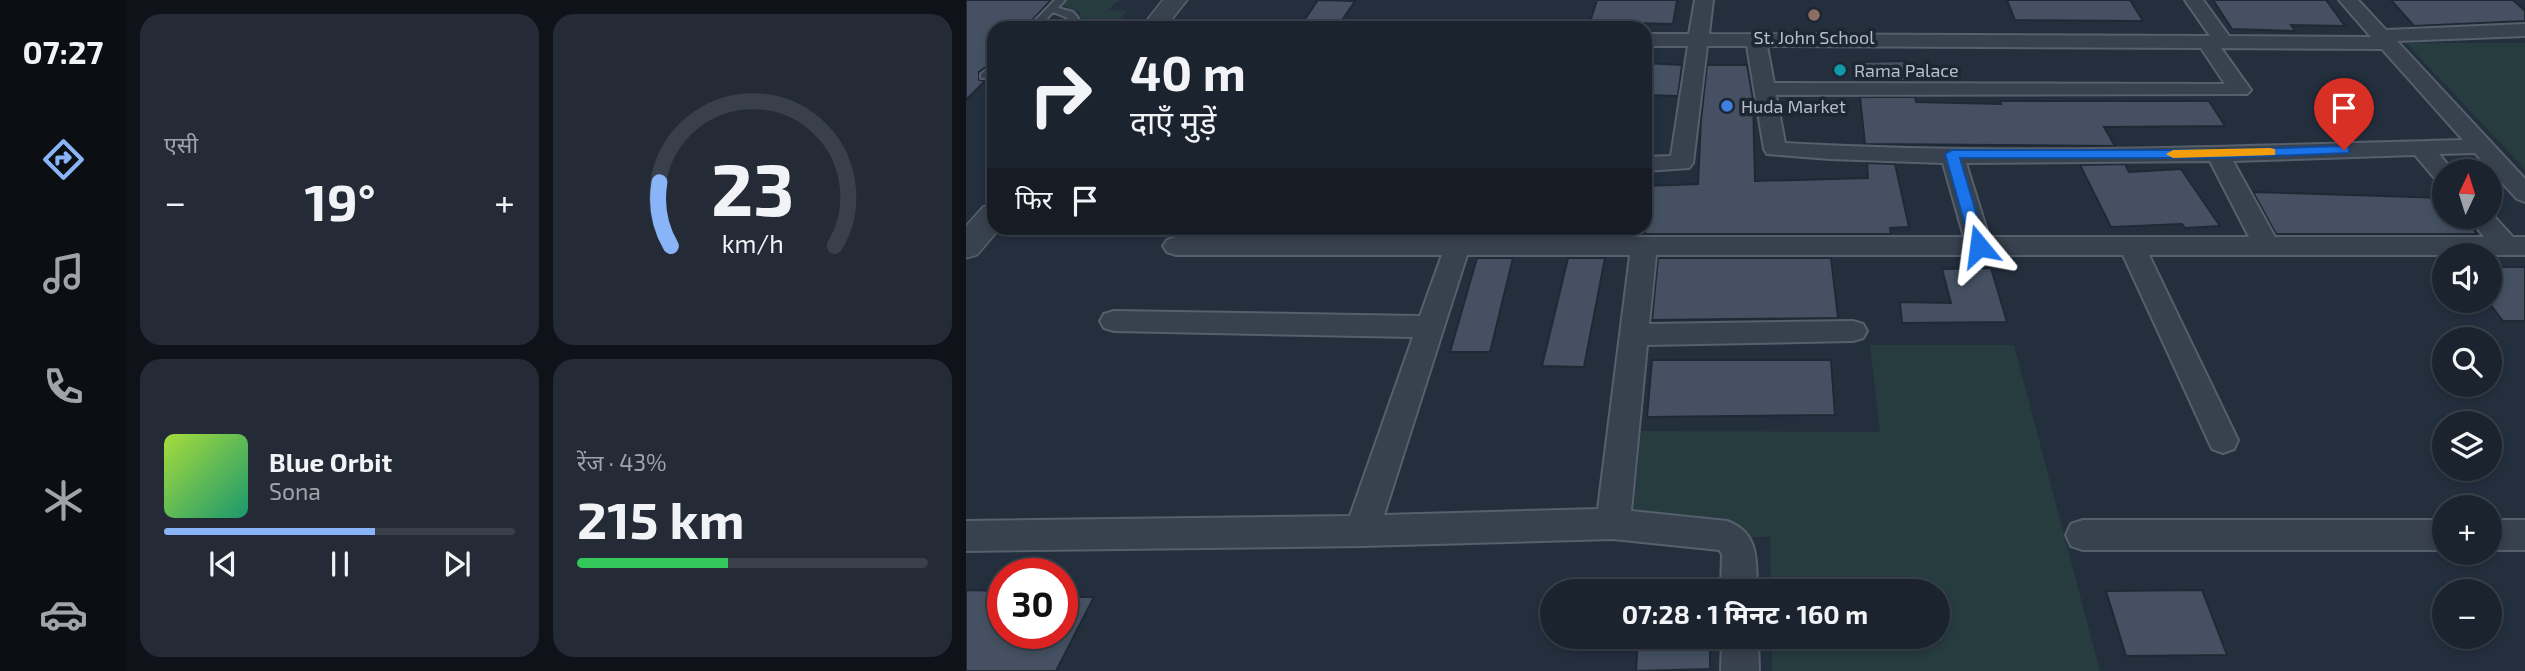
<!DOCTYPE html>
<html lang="hi">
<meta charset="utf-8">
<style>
body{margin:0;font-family:"Exo 2","Noto Sans Devanagari",sans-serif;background:#242b36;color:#f1f3f6;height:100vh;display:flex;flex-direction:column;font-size:26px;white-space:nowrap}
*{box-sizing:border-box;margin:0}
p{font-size:23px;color:#a0a4aa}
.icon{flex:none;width:38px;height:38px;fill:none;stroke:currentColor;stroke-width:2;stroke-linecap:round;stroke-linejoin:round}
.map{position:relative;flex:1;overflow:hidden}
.side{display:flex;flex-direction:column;gap:14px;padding:14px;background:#0f1319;width:840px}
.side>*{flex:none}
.top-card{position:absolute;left:21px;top:21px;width:665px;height:214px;border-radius:21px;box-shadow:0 4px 10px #0003,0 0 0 2px #39404a;background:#1b232e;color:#f1f3f6;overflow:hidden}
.needle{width:46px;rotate:4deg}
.buttons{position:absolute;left:1466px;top:159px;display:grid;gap:14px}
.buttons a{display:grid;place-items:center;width:70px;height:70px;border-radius:50%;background:#1b232e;box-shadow:0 4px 10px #0003,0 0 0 2px #39404a;font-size:35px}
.speed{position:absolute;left:21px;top:558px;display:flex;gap:14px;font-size:35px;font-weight:700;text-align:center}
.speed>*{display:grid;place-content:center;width:91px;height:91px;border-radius:50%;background:#1b232e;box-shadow:0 4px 10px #0003,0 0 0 2px #39404a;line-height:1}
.speed .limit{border:10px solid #d22;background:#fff;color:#111}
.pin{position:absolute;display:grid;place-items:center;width:60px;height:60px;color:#fff;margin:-72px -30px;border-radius:50% 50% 50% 0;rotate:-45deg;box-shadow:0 0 7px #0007}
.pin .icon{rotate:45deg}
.me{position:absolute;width:77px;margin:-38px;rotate:344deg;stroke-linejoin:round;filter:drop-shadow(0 0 5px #0008)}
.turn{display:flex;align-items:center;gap:24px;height:147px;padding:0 28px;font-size:32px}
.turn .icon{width:91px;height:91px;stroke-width:2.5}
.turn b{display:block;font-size:49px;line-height:60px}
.then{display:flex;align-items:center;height:66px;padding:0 28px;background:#0003;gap:14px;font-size:26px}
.big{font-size:52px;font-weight:700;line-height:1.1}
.side .widget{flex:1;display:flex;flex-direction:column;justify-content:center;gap:10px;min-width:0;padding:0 24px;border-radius:21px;background:#242b36}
.side .dial{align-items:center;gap:0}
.dial svg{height:182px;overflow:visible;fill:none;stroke:#39404a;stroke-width:7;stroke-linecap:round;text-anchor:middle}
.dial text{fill:#f1f3f6;stroke:none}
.song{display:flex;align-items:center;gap:21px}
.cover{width:84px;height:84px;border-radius:10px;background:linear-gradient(135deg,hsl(80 70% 55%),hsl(160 70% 35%))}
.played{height:7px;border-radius:4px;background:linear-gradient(90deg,#8ab4f8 60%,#39404a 60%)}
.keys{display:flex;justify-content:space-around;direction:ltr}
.heat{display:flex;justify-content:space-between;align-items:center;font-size:38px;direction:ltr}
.charge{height:10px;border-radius:5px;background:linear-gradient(90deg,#34c759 43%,#39404a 0)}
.side .tiles{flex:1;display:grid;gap:14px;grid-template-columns:repeat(2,1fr)}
.trip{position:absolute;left:574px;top:579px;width:410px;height:70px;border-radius:35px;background:#1b232e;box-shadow:0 4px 10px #0003,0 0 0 2px #39404a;font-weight:700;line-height:70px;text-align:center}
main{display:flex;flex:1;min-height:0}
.menu{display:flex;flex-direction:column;width:126px;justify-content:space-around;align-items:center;background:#0b0e12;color:#a0a4aa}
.menu .icon{width:49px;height:49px}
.menu .active{color:#8ab4f8}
.menu b{font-size:32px;color:#f1f3f6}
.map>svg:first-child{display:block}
.green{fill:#263c3f}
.building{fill:#455162;stroke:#1f2835;stroke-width:2}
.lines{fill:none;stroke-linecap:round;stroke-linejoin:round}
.service-casing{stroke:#565f6c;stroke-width:4}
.minor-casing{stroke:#565f6c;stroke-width:4}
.tertiary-casing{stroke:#565f6c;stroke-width:3}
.service{fill:#38414e;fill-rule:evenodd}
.minor{fill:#38414e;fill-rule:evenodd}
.tertiary{fill:#38414e;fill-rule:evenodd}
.route{fill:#1a73e8;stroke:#114b97;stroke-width:2}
.slow{fill:#f59e0b}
.education-dot{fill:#8d6e63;stroke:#1d2633;stroke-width:2.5}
.culture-dot{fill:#0f9aa8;stroke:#1d2633;stroke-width:2.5}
.shop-dot{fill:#3f7fe0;stroke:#1d2633;stroke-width:2.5}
.labels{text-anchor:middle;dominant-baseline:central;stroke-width:7;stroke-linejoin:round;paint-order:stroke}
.far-poi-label{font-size:18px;fill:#b4bcc9;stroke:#1d2633;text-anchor:start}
</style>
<main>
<nav class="menu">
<b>07:27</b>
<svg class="icon active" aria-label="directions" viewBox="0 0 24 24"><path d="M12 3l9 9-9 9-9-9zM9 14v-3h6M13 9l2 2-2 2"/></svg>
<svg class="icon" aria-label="music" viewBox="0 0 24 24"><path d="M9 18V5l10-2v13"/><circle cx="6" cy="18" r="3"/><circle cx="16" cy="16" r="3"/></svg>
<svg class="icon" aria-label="phone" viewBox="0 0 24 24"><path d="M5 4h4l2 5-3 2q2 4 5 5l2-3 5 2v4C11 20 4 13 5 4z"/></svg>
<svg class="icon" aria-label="climate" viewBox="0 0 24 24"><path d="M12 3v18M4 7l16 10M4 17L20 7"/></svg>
<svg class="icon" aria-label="car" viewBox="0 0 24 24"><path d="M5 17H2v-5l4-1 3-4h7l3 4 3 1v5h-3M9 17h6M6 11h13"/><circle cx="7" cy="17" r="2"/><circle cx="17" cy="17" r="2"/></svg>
</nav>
<section class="side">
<div class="tiles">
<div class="widget"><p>एसी</p>
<div class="heat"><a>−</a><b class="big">19°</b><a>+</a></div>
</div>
<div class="widget dial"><svg viewBox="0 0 100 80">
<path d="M14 69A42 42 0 1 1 86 69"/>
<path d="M14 69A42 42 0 0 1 9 41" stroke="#8ab4f8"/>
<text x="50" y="56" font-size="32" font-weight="700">23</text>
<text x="50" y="72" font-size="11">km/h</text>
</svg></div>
<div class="widget">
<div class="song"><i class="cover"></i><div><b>Blue Orbit</b><p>Sona</p></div></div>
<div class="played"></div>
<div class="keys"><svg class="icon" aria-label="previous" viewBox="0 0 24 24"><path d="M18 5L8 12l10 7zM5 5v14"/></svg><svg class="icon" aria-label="pause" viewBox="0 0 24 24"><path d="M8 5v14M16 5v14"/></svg><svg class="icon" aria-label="next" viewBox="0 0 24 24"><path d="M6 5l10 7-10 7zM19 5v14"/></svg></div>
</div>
<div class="widget"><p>रेंज · 43%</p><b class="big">215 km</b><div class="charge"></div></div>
</div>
</section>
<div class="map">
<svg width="1559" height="671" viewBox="0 0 1559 671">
<rect width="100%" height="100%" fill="#242f3e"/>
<g class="green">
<path d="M101,0H157L150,2L142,10L161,11L145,28H107L115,18L114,12L96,5Z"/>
<path d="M1440,43H1559V169Z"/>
<path d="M904,345H1048L1134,671H806V637H971V592L805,591L804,537L665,536L675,431L914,432Z"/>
</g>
<g class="building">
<path d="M0,0H85L59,28H28V61L13,72V80L19,81L0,100Z"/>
<path d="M352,0L389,1L374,23L337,22Z"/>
<path d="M631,0H711L707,24L624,22Z"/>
<path d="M1041,0H1164L1177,21L1049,20Z"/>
<path d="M1247,0H1360L1379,26L1325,25L1329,31L1266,29Z"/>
<path d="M1425,0H1547L1559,11V21L1448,26Z"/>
<path d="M941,61L945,81H892L891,62Z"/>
<path d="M679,63L716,65L712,96L679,95Z"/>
<path d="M741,65H781L787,99L789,181L902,178L901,163L929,164L943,227L924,228L925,234H679V186L732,184L735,120Z"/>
<path d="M894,97H949L950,102L1035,104L1034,101H1243L1259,126L1138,127L1149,146L899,144Z"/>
<path d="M1159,164L1163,172L1215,169L1254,226L1219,228L1216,224L1145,227L1114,165Z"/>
<path d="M1287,192L1479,198V217H1498L1511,234H1310Z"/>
<path d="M609,228H645L644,234H607Z"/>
<path d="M511,258H547L524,352H484Z"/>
<path d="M602,258H639L618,367L576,366Z"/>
<path d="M692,258H865L872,318L686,320Z"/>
<path d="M1524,267H1559V321H1537L1524,304Z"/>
<path d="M1025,268L1041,322L936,323L934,302L985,303L976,269Z"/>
<path d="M686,360H865L869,415L681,417Z"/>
<path d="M0,590L37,591V634H96V597H128L90,671H0Z"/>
<path d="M1236,590L1261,655L1160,656L1140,591Z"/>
<path d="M672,637H744V669L670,671Z"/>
</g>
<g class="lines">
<defs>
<g id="service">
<path d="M89,0H99L92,8L107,12L112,18L104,28H94L102,18L87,12L72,28H62Z"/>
<path d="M28,64V73L23,78H15V74Z"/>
</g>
<g id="minor">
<path d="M729,0H747L743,34L1244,36L1219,0H1237L1263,36L1405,37L1373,0H1392L1420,30L1559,24V36L1431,41L1559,179V202L1551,199L1509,153L1473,154L1488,172H1479V183L1471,181L1449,155L1267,161L1309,237H1518L1503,217H1524V212L1547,237H1559V255H1183L1272,440L1268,449L1257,453L1246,449L1157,255H690L683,324L887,321L897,324L901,331L897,338L887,341L681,345L665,511L761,521C794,533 790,561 791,592H755L756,554L753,550L647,539L396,546L0,551V521L384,516L447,337L148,331L138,328L134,321L138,314L148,311L454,316L476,255H210L201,252L197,246L201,240L210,237H998L977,163L864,159L801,154L798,149L781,46H741L727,163L723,168L679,171V157L705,156L722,46H679V34H723ZM801,46L1235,48L1259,84L808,83ZM1255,48L1416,49L1497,140C1271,146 1044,156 819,143L810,95L1281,94L1285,90ZM1244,161L1283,237H1023L1000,163ZM501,255H664L632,509L418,515Z"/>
<path d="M1117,520H1479V550H1117L1105,546L1100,535L1105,524Z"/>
<rect x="1524" y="520" width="35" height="30"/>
<path d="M756,637H792L793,671H755Z"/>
</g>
<g id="tertiary">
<path d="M197,0H221L199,28H175Z"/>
<path d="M28,204V228H34L11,255L0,258V226L17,207Z"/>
</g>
</defs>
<use href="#service" class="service-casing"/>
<use href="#minor" class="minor-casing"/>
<use href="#tertiary" class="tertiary-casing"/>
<use href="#service" class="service"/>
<use href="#minor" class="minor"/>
<use href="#tertiary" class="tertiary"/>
</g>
<path class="route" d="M1378,146L1383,147V153L1252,158H994L1020,246L1013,250L1005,246L979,154L986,150H1252Z"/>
<path class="slow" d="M1304,148L1309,149V155L1207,158L1200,154L1207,150Z"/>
<circle class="education-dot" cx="848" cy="15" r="7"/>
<circle class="culture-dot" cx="874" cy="70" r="7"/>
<circle class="shop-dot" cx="761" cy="106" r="7"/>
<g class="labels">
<g class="far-poi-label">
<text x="848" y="37" text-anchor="middle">St. John School</text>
<text x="888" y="70">Rama Palace</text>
<text x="775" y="106">Huda Market</text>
</g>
</g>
</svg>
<div class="buttons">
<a><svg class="needle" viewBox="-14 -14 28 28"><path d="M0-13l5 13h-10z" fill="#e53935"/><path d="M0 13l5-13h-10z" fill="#a0a4aa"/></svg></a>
<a><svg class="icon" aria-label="sound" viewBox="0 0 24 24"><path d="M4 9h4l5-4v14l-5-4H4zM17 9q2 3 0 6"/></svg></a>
<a><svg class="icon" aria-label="search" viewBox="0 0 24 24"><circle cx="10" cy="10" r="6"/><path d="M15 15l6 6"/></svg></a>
<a><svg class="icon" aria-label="layers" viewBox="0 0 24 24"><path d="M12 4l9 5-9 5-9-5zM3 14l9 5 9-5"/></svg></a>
<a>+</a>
<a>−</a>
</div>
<div class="speed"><div class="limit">30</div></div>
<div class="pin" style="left:1378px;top:150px;background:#d93025"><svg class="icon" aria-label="arrive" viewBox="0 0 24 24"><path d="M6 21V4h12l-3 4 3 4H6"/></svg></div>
<svg class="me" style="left:1013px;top:246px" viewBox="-20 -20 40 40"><path d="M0-17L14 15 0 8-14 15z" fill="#1a73e8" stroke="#fff" stroke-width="4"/></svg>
<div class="trip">07:28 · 1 मिनट · 160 m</div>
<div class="top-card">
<div class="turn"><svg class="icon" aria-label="right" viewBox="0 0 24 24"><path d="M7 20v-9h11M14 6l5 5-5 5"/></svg><div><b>40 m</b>दाएँ मुड़ें</div></div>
<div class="then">फिर<svg class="icon" aria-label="arrive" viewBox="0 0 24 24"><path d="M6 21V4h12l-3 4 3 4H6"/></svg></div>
</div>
</div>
</main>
